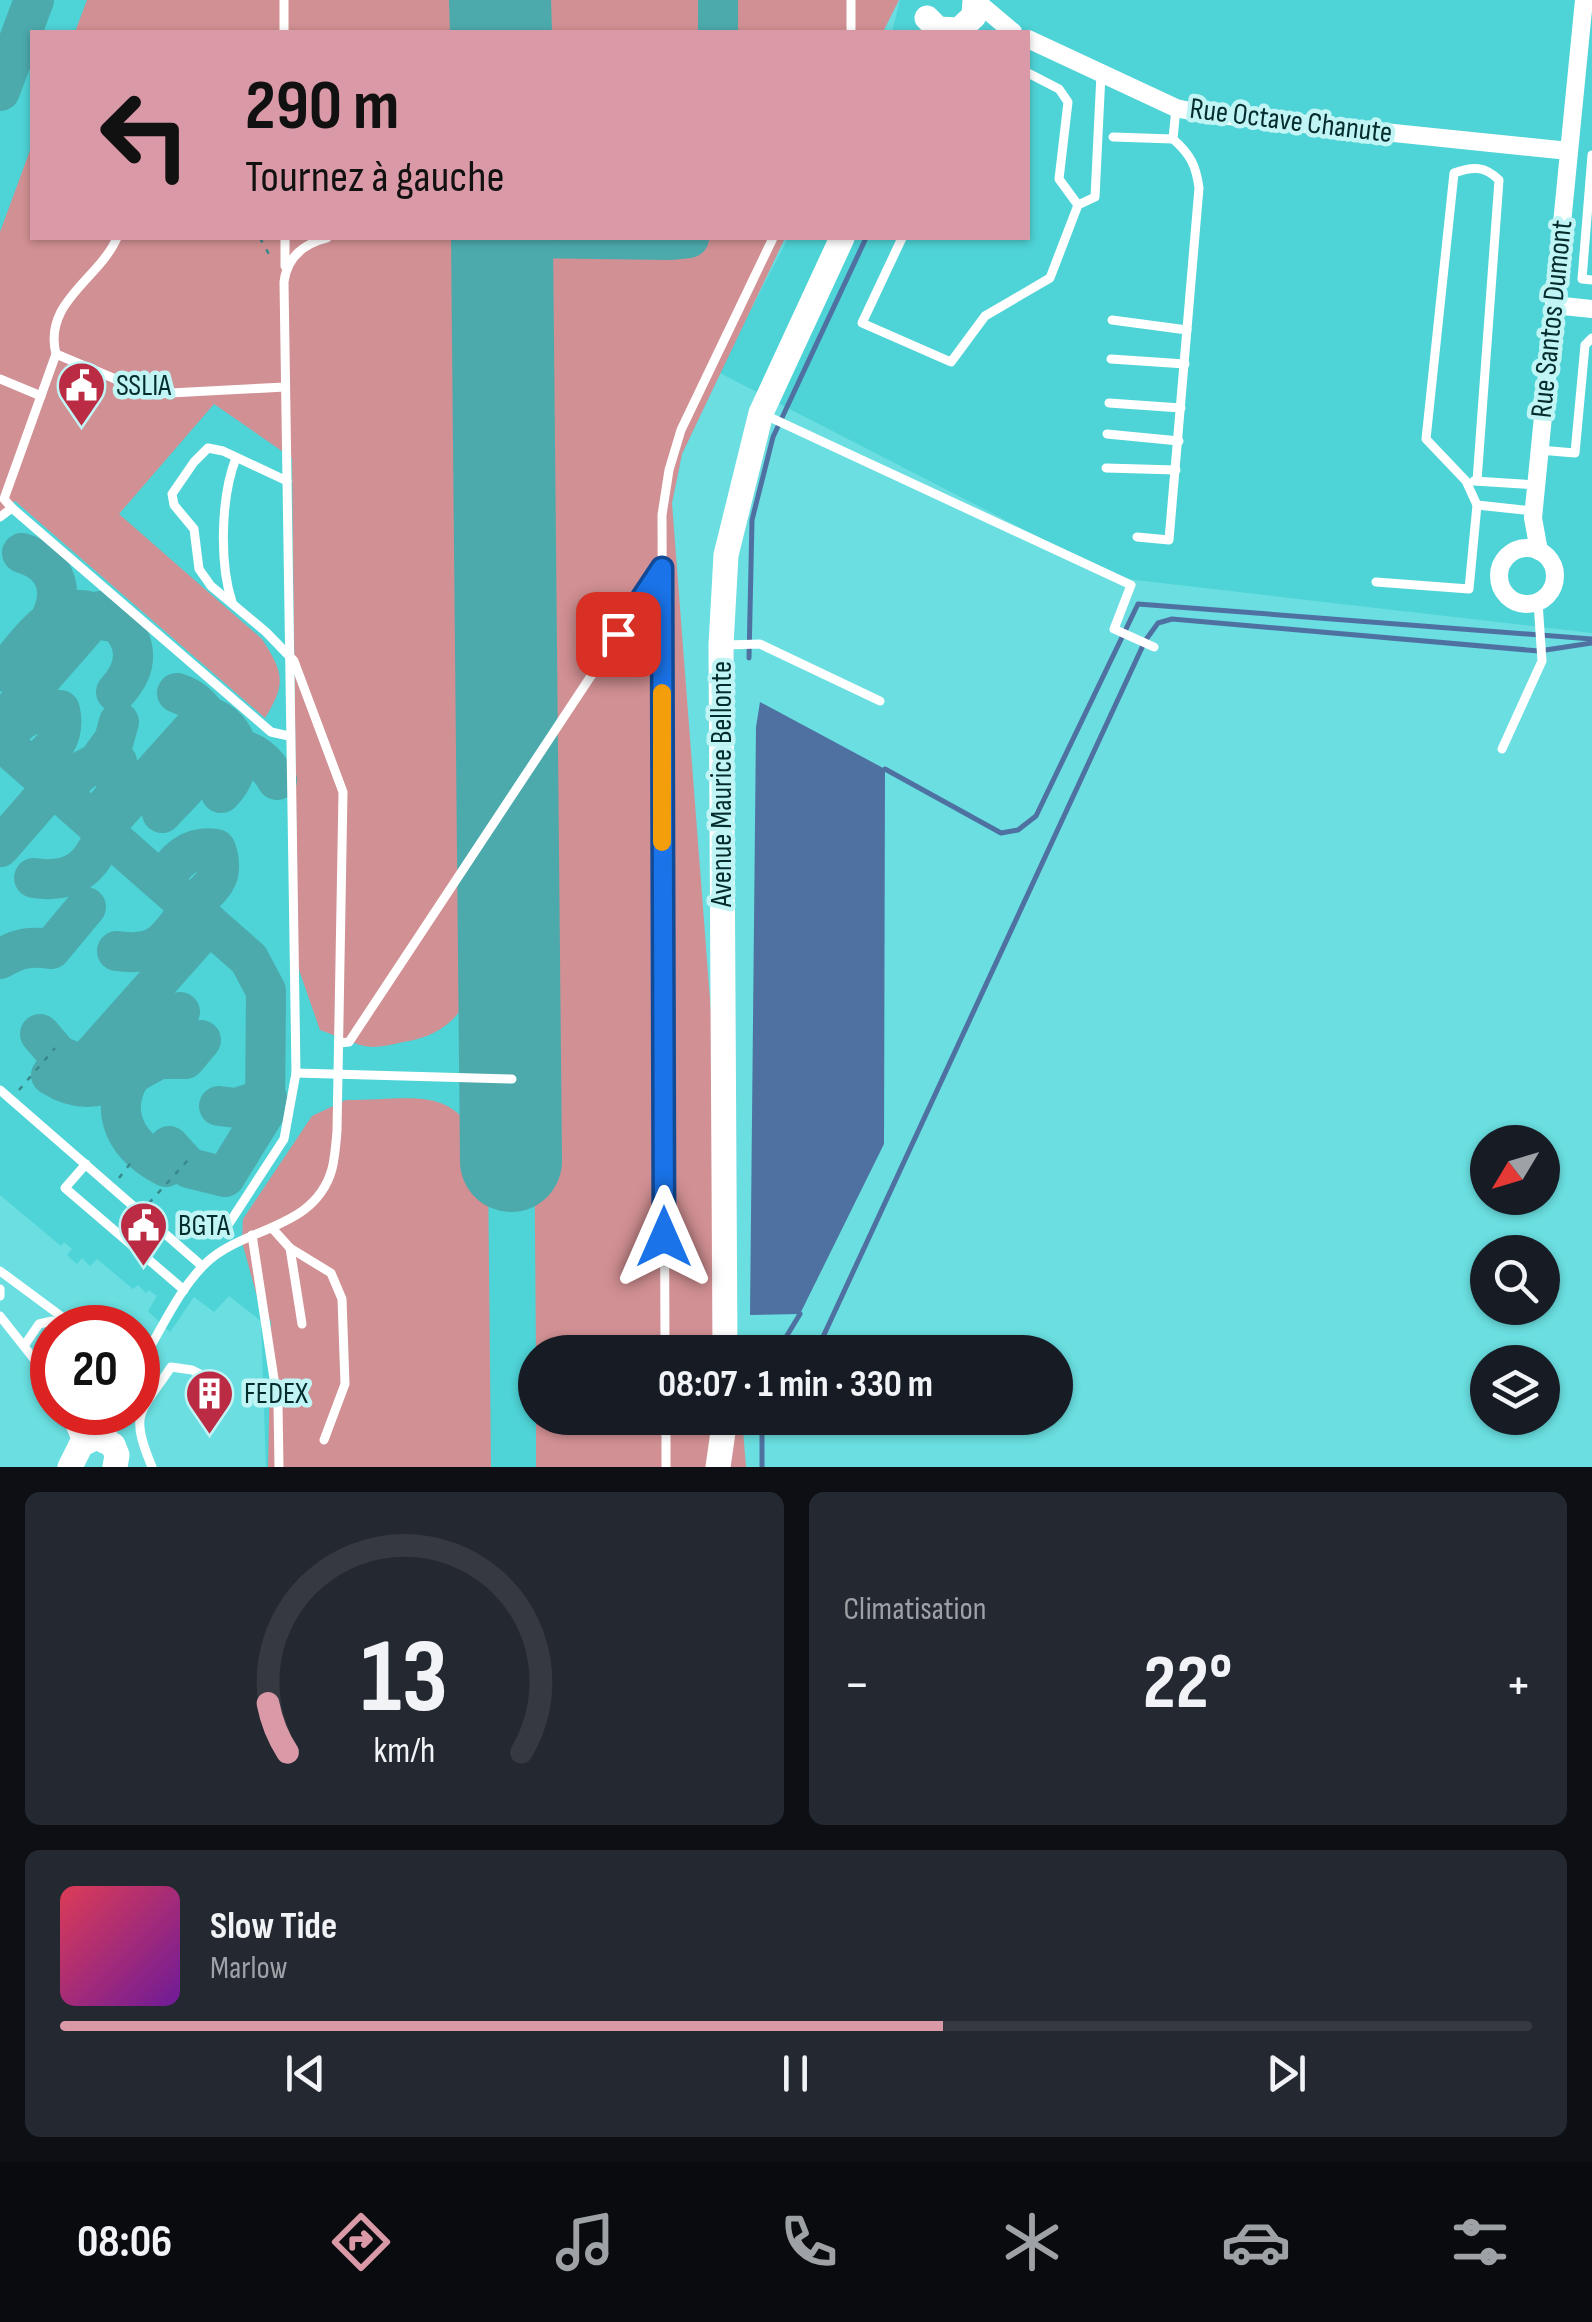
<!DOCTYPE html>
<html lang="fr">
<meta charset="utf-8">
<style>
body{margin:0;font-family:"Sofia Sans Condensed",sans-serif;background:#242831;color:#f1f3f6;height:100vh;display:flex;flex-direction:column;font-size:38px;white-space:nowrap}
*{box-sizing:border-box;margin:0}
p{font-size:32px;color:#9ea1a6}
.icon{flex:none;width:55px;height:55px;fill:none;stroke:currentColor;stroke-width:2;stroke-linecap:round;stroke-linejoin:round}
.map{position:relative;height:1467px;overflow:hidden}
.details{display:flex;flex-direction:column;gap:25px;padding:25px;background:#0d0f14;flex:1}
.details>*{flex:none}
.guide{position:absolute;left:30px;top:30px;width:1000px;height:210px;border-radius:0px;box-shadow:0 2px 8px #0004;background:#d999a6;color:#111;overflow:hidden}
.needle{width:65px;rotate:232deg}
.tools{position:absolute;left:1470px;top:1125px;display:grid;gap:20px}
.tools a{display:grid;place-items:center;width:90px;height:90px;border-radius:50%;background:#171b24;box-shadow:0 2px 8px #0004;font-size:50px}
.speed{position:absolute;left:30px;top:1305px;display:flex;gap:20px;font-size:50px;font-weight:700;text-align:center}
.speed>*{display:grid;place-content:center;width:130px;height:130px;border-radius:50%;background:#171b24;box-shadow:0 2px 8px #0004;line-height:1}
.speed .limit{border:15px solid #d22;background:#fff;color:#111}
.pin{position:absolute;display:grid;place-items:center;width:85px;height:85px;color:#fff;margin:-42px;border-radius:20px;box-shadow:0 5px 15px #0006}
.me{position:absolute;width:110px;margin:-55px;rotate:0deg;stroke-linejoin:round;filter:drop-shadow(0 0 8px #0008)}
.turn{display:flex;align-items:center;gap:35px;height:210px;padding:0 50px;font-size:45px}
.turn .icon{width:130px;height:130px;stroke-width:2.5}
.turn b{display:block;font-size:70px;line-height:85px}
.big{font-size:75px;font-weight:700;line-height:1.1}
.details .tile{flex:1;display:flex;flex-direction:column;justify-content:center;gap:15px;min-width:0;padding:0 35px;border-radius:15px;background:#242831}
.details .dial{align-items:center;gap:0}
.dial svg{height:260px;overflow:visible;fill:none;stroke:#363941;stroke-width:7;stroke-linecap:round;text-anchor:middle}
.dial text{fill:#f1f3f6;stroke:none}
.song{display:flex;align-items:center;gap:30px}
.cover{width:120px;height:120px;border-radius:15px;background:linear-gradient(135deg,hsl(350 70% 55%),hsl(280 70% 35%))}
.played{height:10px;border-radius:5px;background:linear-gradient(90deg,#d999a6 60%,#363941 60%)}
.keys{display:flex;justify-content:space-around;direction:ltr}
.heat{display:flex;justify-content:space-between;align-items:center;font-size:55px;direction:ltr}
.details .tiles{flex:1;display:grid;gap:25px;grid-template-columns:1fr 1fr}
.tile:last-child{grid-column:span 2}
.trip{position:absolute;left:518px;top:1335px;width:555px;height:100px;border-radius:50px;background:#171b24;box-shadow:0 2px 8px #0004;font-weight:700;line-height:100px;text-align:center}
.tab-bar{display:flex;height:160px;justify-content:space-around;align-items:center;background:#090b0e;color:#9ea1a6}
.tab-bar .icon{width:70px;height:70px}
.tab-bar .selected{color:#d999a6}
.tab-bar b{font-size:45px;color:#f1f3f6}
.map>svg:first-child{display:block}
.built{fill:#4ed3d6}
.green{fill:#d19093}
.water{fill:#4f71a1}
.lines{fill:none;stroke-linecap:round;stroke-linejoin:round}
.stream{stroke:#4f71a1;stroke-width:5}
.taxiway{stroke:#4caaac;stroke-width:40}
.runway{stroke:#4caaac;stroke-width:102}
.path{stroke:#39888a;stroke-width:2.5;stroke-dasharray:5 8;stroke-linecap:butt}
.lane{stroke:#fff;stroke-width:9}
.street{stroke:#fff;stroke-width:18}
.secondary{stroke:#fff;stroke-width:25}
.route-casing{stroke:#114b97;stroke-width:25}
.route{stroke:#1a73e8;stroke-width:18}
.slow{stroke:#f59e0b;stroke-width:18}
.labels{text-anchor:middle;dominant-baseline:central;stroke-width:9;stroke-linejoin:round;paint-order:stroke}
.street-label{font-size:30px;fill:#042c2d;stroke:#c1f5f5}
.poi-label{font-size:30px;fill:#042c2d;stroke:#c1f5f5;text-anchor:start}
</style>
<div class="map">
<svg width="1592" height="1467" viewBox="0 0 1592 1467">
<rect width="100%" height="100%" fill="#6adee0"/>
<path class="built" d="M0,0H859V32H32V238H783L741,329L788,238H1028V32H892L900,0H1592V633L1118,578L720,373L682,454L672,503L674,1352H535V1418H674V1467H266L261,1321L229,1296L214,1312L194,1297L170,1332L148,1311L157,1296L149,1290L146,1293L138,1285L133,1289L97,1259L90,1266L82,1258L77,1264L67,1255L72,1249L64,1242L61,1246L0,1195Z"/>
<g class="green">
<path d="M87,0H477L478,32H75Z"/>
<rect x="524" y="0" width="180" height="32"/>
<path d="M728,0H899L883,32H728Z"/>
<path d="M32,145V238H480L487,869L483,871C481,939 492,1029 403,1042C394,1044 382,1047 372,1047C356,1046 336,1035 320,1030L298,967L292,458L214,404L119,514L262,639C283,672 287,683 265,718L15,501L0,513V232Z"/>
<path d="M708,238H785L682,454L672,503L737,1352H536L527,285L533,267L549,254L675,253L694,247Z"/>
<path d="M346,1100C421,1100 460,1081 488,1166L491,1467H268L271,1322L256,1293L242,1242L243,1219L312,1116Z"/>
<path d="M536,1418H742L746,1467H536Z"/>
</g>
<path class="water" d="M760,702L885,769L884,1144L800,1314L750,1315L756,727Z"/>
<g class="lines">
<g class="stream">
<path d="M749,658L752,520L773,437L866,238"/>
<path d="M885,769L1001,833L1018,830L1036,816L1138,604L1592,639"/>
<path d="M777,1352L800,1314"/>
<path d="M816,1352L1145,641L1158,623L1172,619L1539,651L1592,643"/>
<path d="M762,1467V1418"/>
</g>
<g class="taxiway">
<path d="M718,0V32"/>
<path d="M0,91L34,0"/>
<path d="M521,238L670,240L689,238"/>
<path d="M503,286C509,262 515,247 541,240"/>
<path d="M22,553C66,566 65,606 39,636"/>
<path d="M4,672C28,643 64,586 107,621"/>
<path d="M0,725L100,611C135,629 145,661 116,692"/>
<path d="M9,734C19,715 39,710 60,710C66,737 52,752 31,767"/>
<path d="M0,740L249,959L266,991L265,1112L225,1177L189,1168L169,1146"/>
<path d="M220,752C246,743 264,758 277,780"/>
<path d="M101,758L114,740L119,722"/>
<path d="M64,796C74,771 90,762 117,762C122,785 116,800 97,814"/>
<path d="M162,813C182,790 230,752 208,718C200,705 192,698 177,693"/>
<path d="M102,830L205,715C243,727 247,767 221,793"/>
<path d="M0,847L53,786"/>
<path d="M34,878C73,884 92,868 105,832"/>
<path d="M117,951C158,957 167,941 188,911C203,889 228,885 216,849C190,845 173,861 163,883"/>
<path d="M0,959C18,948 30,946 51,949L86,907"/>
<path d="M40,1034L58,1055L83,1066L209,924"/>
<path d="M141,1062C104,1103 121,1144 166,1167"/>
<path d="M51,1075C111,1113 146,1051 180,1012"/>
<path d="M130,1075L159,1059H185L201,1040"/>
<path d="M219,1106L236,1108L267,1098"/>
</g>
<g class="runway">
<path d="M500,0L501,32"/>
<path d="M502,238L511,1161"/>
</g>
<g class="path">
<path d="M260,238L271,258"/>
<path d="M19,1090L55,1048"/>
<path d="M119,1178L133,1160"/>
<path d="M149,1203L188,1160"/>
</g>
<g class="lane">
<path d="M284,0V32"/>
<path d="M851,32V0"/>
<path d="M1028,73L1059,89L1068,102L1059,179L1078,205"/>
<path d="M1113,137L1173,139L1176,108"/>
<path d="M1592,155L1582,279L1592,280"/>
<path d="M285,238V266"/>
<path d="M902,238L862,323L951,362L985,316L1050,278L1078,205L1095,197L1101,74"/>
<path d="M1112,320L1187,330"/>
<path d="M56,354C43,302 98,280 117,238"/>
<path d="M1111,359L1185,364"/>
<path d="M0,379L41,396"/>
<path d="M1109,403L1181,408"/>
<path d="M763,414L1131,585L1114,629L1154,647"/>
<path d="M1107,434L1179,441"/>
<path d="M1539,450L1575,453L1585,345L1592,338"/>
<path d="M1106,468L1176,470"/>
<path d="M1474,481L1536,485"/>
<path d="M1477,505L1533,511"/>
<path d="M12,508L4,499L56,354L151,394L285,387"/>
<path d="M0,517L12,508L271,732L289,736"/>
<path d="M1137,537L1169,540L1199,188C1196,165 1190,154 1173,139"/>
<path d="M1376,582L1469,589L1477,505L1466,481L1426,439L1454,173C1473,166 1485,166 1499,180L1477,481"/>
<path d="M232,602C219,562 221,496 236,458"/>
<path d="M726,645L760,644L880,701"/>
<path d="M1502,749L1542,661L1538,602"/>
<path d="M339,1043L349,1042L661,570"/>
<path d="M296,1073L512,1079"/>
<path d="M0,1090L202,1266"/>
<path d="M86,1164L65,1188L184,1290"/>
<path d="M230,1222L284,1139L296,1073L284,282C287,257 303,244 327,238"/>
<path d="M272,1228L290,1248L331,1273L342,1299L345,1384L324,1440"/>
<path d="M252,1235L278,1405L279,1467"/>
<path d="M290,1248L302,1324"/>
<path d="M0,1271L77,1328"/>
<path d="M0,1289V1296"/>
<path d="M0,1316L34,1359L52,1389"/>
<path d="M24,1346L39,1324L52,1321L71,1328"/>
<path d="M665,1352L662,515L669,470L681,430L773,238"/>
<path d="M138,1367C160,1334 176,1292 206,1263C245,1226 315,1230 332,1169C335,1157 336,1143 337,1131L343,792L294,661L266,632L211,586L199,569L194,529L174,505L172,494L194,462L208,448L223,451L287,481"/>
<path d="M64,1412L77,1442"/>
<path d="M72,1412L90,1435"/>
<path d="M111,1412L113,1443"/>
<path d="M152,1467C129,1412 140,1414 171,1367L192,1370L226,1387"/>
<path d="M666,1467V1418"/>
</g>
<g class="street">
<path d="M975,0L1013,32"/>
<path d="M1028,39L1176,108L1199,113L1569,151"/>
<path d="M1554,305L1592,309"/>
<circle cx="1527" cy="576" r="28"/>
<path d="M1539,551L1533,518L1584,0"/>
</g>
<g class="secondary">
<path d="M927,18L938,29L959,30L974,16L975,0"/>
<path d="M725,1352L721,645L726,555L761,413L842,238"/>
<path d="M70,1467L81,1445L96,1437L113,1445L117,1455L115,1467"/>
<path d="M718,1467L725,1418"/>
</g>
</g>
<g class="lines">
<defs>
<path id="route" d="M618,634L662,568L664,1237"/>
</defs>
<use href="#route" class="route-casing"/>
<use href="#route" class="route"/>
<path class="slow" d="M662,693V842"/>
</g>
<defs>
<symbol id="civic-pin" viewBox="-11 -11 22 30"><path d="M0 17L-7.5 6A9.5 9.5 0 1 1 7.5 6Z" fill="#bc2b44" stroke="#c1f5f5"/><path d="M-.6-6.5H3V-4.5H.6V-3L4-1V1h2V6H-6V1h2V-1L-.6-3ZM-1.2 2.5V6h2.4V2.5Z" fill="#fff"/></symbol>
<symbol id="building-pin" viewBox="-11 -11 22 30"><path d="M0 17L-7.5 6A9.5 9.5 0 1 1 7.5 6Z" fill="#bc2b44" stroke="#c1f5f5"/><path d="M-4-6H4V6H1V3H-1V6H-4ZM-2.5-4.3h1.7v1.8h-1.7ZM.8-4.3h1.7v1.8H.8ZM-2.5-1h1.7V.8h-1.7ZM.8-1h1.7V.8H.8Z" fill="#fff"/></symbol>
</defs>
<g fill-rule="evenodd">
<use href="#civic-pin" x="54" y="358" width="55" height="75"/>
<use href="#civic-pin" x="116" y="1198" width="55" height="75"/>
<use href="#building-pin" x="182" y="1366" width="55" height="75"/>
</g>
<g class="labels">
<g class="street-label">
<text transform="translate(1291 121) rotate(7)">Rue Octave Chanute</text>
<text transform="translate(1552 319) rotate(-84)">Rue Santos Dumont</text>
<text transform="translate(722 784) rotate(-90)">Avenue Maurice Bellonte</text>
</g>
<g class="poi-label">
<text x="116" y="386">SSLIA</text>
<text x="178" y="1226">BGTA</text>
<text x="244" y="1394">FEDEX</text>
</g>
</g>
</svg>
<div class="tools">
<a><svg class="needle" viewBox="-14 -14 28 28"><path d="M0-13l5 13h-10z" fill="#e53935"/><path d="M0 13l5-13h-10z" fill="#9ea1a6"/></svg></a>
<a><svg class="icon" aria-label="search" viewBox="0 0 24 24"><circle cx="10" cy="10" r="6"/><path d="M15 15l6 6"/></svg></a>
<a><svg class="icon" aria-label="layers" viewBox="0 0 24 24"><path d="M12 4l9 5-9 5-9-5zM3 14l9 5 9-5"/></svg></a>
</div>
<div class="speed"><div class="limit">20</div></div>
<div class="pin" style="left:618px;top:634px;background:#d93025"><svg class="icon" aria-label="arrive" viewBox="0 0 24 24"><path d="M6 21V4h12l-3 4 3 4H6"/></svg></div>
<svg class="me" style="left:664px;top:1237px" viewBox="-20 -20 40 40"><path d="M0-17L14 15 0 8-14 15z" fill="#1a73e8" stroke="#fff" stroke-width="4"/></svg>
<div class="trip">08:07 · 1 min · 330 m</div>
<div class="guide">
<div class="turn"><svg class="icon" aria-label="left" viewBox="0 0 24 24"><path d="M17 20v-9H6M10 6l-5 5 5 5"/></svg><div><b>290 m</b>Tournez à gauche</div></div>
</div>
</div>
<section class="details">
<div class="tiles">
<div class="tile dial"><svg viewBox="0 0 100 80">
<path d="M14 69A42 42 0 1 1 86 69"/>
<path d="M14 69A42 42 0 0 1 8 54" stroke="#d999a6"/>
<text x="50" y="56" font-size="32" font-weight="700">13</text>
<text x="50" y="72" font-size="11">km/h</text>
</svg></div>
<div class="tile"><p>Climatisation</p>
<div class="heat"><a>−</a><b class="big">22°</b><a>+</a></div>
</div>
<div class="tile">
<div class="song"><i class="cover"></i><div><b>Slow Tide</b><p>Marlow</p></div></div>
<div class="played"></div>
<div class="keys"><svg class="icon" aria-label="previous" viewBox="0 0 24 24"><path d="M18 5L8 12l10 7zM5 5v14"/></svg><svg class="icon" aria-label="pause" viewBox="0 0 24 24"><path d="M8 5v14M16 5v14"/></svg><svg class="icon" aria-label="next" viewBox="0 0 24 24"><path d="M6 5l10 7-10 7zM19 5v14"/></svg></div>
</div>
</div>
</section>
<nav class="tab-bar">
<b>08:06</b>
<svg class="icon selected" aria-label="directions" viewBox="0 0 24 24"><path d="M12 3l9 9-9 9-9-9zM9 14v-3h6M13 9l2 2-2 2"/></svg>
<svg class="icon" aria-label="music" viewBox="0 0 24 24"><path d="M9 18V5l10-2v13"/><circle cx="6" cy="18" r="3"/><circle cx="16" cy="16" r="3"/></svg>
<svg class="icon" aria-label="phone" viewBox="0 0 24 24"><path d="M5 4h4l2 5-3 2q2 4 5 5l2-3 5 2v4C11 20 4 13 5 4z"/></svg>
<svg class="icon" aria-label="climate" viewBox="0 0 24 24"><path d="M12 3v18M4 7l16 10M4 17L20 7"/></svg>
<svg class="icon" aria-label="car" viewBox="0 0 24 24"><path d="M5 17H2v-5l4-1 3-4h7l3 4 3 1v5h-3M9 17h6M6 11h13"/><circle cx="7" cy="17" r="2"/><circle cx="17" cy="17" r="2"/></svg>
<svg class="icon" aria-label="filters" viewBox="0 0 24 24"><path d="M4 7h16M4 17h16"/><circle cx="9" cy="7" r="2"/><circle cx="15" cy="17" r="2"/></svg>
</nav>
